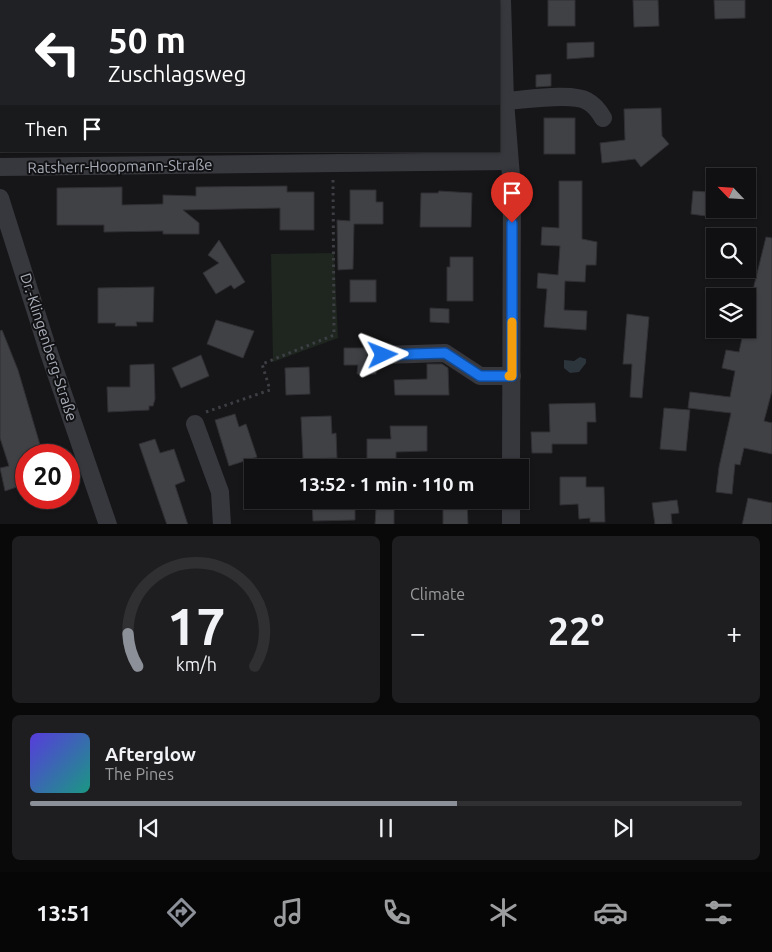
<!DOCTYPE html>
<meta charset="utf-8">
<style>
body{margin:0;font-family:Ubuntu,sans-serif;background:#1e1e20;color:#f1f3f6;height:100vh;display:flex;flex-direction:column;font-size:19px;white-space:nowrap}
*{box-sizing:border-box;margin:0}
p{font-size:16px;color:#9c9d9f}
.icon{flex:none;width:28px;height:28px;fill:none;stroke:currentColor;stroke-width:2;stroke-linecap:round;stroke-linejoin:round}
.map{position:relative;height:524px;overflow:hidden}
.details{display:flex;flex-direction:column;gap:12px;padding:12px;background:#09090a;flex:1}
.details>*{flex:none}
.hud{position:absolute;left:0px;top:0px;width:500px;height:152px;box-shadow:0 1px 4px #0004,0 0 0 1px #303032;background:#202124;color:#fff;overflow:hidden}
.needle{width:32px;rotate:295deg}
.buttons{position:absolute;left:706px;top:168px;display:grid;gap:10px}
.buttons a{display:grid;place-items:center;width:50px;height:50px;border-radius:0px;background:#101012;box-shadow:0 1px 4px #0004,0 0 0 1px #303032;font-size:25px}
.speed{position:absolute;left:15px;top:444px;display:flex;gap:10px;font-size:25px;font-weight:700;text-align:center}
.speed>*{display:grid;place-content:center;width:65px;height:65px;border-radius:50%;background:#101012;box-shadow:0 1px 4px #0004,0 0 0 1px #303032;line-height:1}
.speed .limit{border:8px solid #d22;background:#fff;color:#111}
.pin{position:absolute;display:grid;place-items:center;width:42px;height:42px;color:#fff;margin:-51px -21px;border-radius:50% 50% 50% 0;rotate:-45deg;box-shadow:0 0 5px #0007}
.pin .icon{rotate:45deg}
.me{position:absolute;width:55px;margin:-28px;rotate:88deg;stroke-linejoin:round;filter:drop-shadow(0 0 4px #0008)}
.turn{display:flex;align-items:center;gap:18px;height:105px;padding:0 25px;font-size:22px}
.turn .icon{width:65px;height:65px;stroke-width:2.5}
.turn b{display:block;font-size:35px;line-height:42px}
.then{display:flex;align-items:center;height:48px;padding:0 25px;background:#0003;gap:10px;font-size:19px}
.big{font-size:38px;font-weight:700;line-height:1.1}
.details .widget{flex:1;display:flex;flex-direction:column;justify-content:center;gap:8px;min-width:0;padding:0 18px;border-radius:8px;background:#1e1e20}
.details .dial{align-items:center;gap:0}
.dial svg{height:130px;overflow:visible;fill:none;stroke:#303032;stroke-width:7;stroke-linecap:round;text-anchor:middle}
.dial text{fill:#f1f3f6;stroke:none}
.song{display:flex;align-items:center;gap:15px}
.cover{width:60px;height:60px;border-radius:8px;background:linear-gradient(135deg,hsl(250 70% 55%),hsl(170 70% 35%))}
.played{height:5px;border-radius:2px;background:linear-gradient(90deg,#8c9099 60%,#303032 60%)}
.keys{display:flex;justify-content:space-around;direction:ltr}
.heat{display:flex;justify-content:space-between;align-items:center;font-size:28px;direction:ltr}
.details .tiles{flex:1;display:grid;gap:12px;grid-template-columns:1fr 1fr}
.widget:last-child{grid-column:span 2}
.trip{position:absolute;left:244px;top:459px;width:285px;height:50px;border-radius:0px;background:#101012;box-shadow:0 1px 4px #0004,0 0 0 1px #303032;font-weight:700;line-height:50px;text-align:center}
.menu{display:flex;height:80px;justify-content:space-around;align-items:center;background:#060607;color:#9c9d9f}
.menu .icon{width:35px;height:35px}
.menu .active{color:#8c9099}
.menu b{font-size:22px;color:#f1f3f6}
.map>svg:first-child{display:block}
.green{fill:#1e261f}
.water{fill:#2c353c}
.building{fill:#404145;stroke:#303034}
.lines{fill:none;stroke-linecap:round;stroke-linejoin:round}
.path{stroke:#3d3f44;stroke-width:3;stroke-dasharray:2.5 4;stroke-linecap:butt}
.minor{stroke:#37383d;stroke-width:18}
.route-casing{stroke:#114b97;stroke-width:12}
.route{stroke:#1a73e8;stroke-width:9}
.slow{stroke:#f59e0b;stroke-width:9}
.labels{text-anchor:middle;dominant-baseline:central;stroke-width:4;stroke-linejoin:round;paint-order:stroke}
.street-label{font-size:15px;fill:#a8adb8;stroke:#111113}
</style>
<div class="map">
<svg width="772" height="525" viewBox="0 0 772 525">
<rect width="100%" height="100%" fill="#161618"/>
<path class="green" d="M334,253L338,338L273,362L271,254Z"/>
<path class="water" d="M580,357L586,359V363L579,372L570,373L564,368V360L574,361Z"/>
<g class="building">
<rect x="548" y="0" width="27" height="26"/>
<path d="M633,0H658L659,26L634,27Z"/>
<path d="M714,0H745V18L715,19Z"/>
<path d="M594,42V57L567,59V43Z"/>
<path d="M551,74V86L536,87V75Z"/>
<path d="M661,108L662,136L669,144L641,167L635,159L602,163L600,143L625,140L624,109Z"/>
<rect x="544" y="118" width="31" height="36"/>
<path d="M559,181H582V239L597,242L596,265H586L585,282L565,281L564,310L587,311L586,330L544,327L547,289L537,288L538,273L558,275L560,246L541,245L542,227L559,228Z"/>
<path d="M287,186V192H314V230H280V208L183,210L199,223V234H163V231L104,232V225H57V188L122,187V205L163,204V195L196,196V187Z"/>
<path d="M350,190H376V202H383V224H354L353,269L338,270L337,220L350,221Z"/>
<path d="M439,191L472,193L471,227H420L421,193H438Z"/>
<path d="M693,191L708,192L706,216L691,214Z"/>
<path d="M766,237L772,238V391L764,421L772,423V454L744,448L740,465L735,464L732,494L716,492L719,467L731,413L688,408L690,392L730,397L735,371L722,368L726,350L739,352L744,329H748V310Z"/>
<path d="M219,240L245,282L234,289L231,285L216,294L203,273L219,263L208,255Z"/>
<path d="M450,257H473V301H447V267H450Z"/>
<rect x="350" y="280" width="26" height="22"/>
<path d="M154,287L153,322H136L137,326H115L116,323H98V288Z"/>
<path d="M430,308L449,309V323L430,322Z"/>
<path d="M627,314L649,317L642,398L630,397L632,364H623Z"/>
<path d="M216,320L254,331L243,358L207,344Z"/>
<path d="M2,330L18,370L43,455H26V484L5,491L0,468L9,466L0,438V331Z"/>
<path d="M344,348H375L372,355L376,362V374H357L358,365H344Z"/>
<path d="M201,355L209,376L181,388L172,368Z"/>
<path d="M154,364L155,399L153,406H149V410L108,412L107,387H130V365Z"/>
<path d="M427,364H442L448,368L449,395H395L394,380L427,379Z"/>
<path d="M309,367L310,394L286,395L285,368Z"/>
<path d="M595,403L596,422H587V444H552V453H532L531,432H550L549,404Z"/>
<path d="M664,408L690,410L686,451L660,449Z"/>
<path d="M235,414L239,427L246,424L257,457L229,466L215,420Z"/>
<path d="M331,416L332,434L336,433L337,458L303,459L301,417Z"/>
<path d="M390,426H427V451L396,452V464L367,465V439H391Z"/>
<path d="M155,439L160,453L174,449L185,481L175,485L188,525H167L139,444Z"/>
<path d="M560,477H586V487H604L605,522H590V518L579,519L578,504L560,505Z"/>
<path d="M748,498L772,503V525H742Z"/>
<path d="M312,500H355V520L313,521Z"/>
<path d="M443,500H467L468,525H443Z"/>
<path d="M677,500L679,513L671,514L672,524L655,525L652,503Z"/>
<path d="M394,507V525H375L376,508Z"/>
</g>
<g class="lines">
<path class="path" d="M206,412L270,390L262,364L334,335L333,179"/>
<g class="minor">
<path d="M342,0V1"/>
<path d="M502,0L505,101L512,189L511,468"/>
<path d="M459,1L460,0"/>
<path d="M505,101C524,100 572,92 587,101C595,105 599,111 603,118"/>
<path d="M0,167L509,161"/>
<path d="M0,198L48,350L108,525"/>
<path d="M383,355L445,353L480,376H512"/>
<path d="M195,424L220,492L222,525"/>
<path d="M511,525V500"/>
</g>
</g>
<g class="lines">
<defs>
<path id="route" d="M383,355L445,353L480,376H512V223"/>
</defs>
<use href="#route" class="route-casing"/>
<use href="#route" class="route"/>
<path class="slow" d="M509,376H512V322"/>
</g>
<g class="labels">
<g class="street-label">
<text transform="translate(120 166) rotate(-1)">Ratsherr-Hoopmann-Straße</text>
<text transform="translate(49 347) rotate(72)">Dr.-Klingenberg-Straße</text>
</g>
</g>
</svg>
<div class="buttons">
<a><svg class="needle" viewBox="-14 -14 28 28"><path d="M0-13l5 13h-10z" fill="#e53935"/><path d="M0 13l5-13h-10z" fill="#9c9d9f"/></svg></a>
<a><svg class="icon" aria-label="search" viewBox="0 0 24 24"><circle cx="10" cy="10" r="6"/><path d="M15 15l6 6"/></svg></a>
<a><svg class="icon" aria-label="layers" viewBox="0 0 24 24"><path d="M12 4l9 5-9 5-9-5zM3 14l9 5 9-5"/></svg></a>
</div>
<div class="speed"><div class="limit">20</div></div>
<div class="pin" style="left:512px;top:223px;background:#d93025"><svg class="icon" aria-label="arrive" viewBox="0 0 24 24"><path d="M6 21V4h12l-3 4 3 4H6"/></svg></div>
<svg class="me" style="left:383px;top:355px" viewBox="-20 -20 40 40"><path d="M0-17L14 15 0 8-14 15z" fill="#1a73e8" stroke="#fff" stroke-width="4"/></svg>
<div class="trip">13:52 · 1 min · 110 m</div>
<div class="hud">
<div class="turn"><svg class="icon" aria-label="left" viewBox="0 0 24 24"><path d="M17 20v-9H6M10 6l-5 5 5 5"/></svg><div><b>50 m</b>Zuschlagsweg</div></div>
<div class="then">Then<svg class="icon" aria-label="arrive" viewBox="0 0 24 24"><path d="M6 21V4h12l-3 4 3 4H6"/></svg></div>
</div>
</div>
<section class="details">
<div class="tiles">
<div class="widget dial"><svg viewBox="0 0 100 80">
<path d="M14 69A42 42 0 1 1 86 69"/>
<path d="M14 69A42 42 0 0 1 8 49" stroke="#8c9099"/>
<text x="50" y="56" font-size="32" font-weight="700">17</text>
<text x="50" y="72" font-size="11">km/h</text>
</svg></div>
<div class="widget"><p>Climate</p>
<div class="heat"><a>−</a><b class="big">22°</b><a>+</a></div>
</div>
<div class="widget">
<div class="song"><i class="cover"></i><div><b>Afterglow</b><p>The Pines</p></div></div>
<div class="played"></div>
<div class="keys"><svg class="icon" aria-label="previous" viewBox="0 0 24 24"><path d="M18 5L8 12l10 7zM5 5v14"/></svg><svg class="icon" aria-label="pause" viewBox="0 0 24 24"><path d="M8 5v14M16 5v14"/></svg><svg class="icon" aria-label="next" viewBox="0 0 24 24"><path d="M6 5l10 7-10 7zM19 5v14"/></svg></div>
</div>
</div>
</section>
<nav class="menu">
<b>13:51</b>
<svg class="icon active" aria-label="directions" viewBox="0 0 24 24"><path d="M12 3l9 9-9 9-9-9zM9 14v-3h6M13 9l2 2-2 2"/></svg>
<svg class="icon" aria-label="music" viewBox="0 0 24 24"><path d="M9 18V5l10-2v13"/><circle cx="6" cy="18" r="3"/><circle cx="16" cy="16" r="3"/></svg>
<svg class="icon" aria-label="phone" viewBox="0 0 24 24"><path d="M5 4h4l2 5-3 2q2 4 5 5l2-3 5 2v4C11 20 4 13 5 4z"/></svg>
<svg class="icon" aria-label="climate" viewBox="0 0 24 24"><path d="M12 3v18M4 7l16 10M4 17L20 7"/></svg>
<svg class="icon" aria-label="car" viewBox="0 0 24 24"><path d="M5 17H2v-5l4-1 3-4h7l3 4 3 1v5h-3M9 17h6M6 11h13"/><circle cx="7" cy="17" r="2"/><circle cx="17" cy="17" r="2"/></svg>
<svg class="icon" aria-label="filters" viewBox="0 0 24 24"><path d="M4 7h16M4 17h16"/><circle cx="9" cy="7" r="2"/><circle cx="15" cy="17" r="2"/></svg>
</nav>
